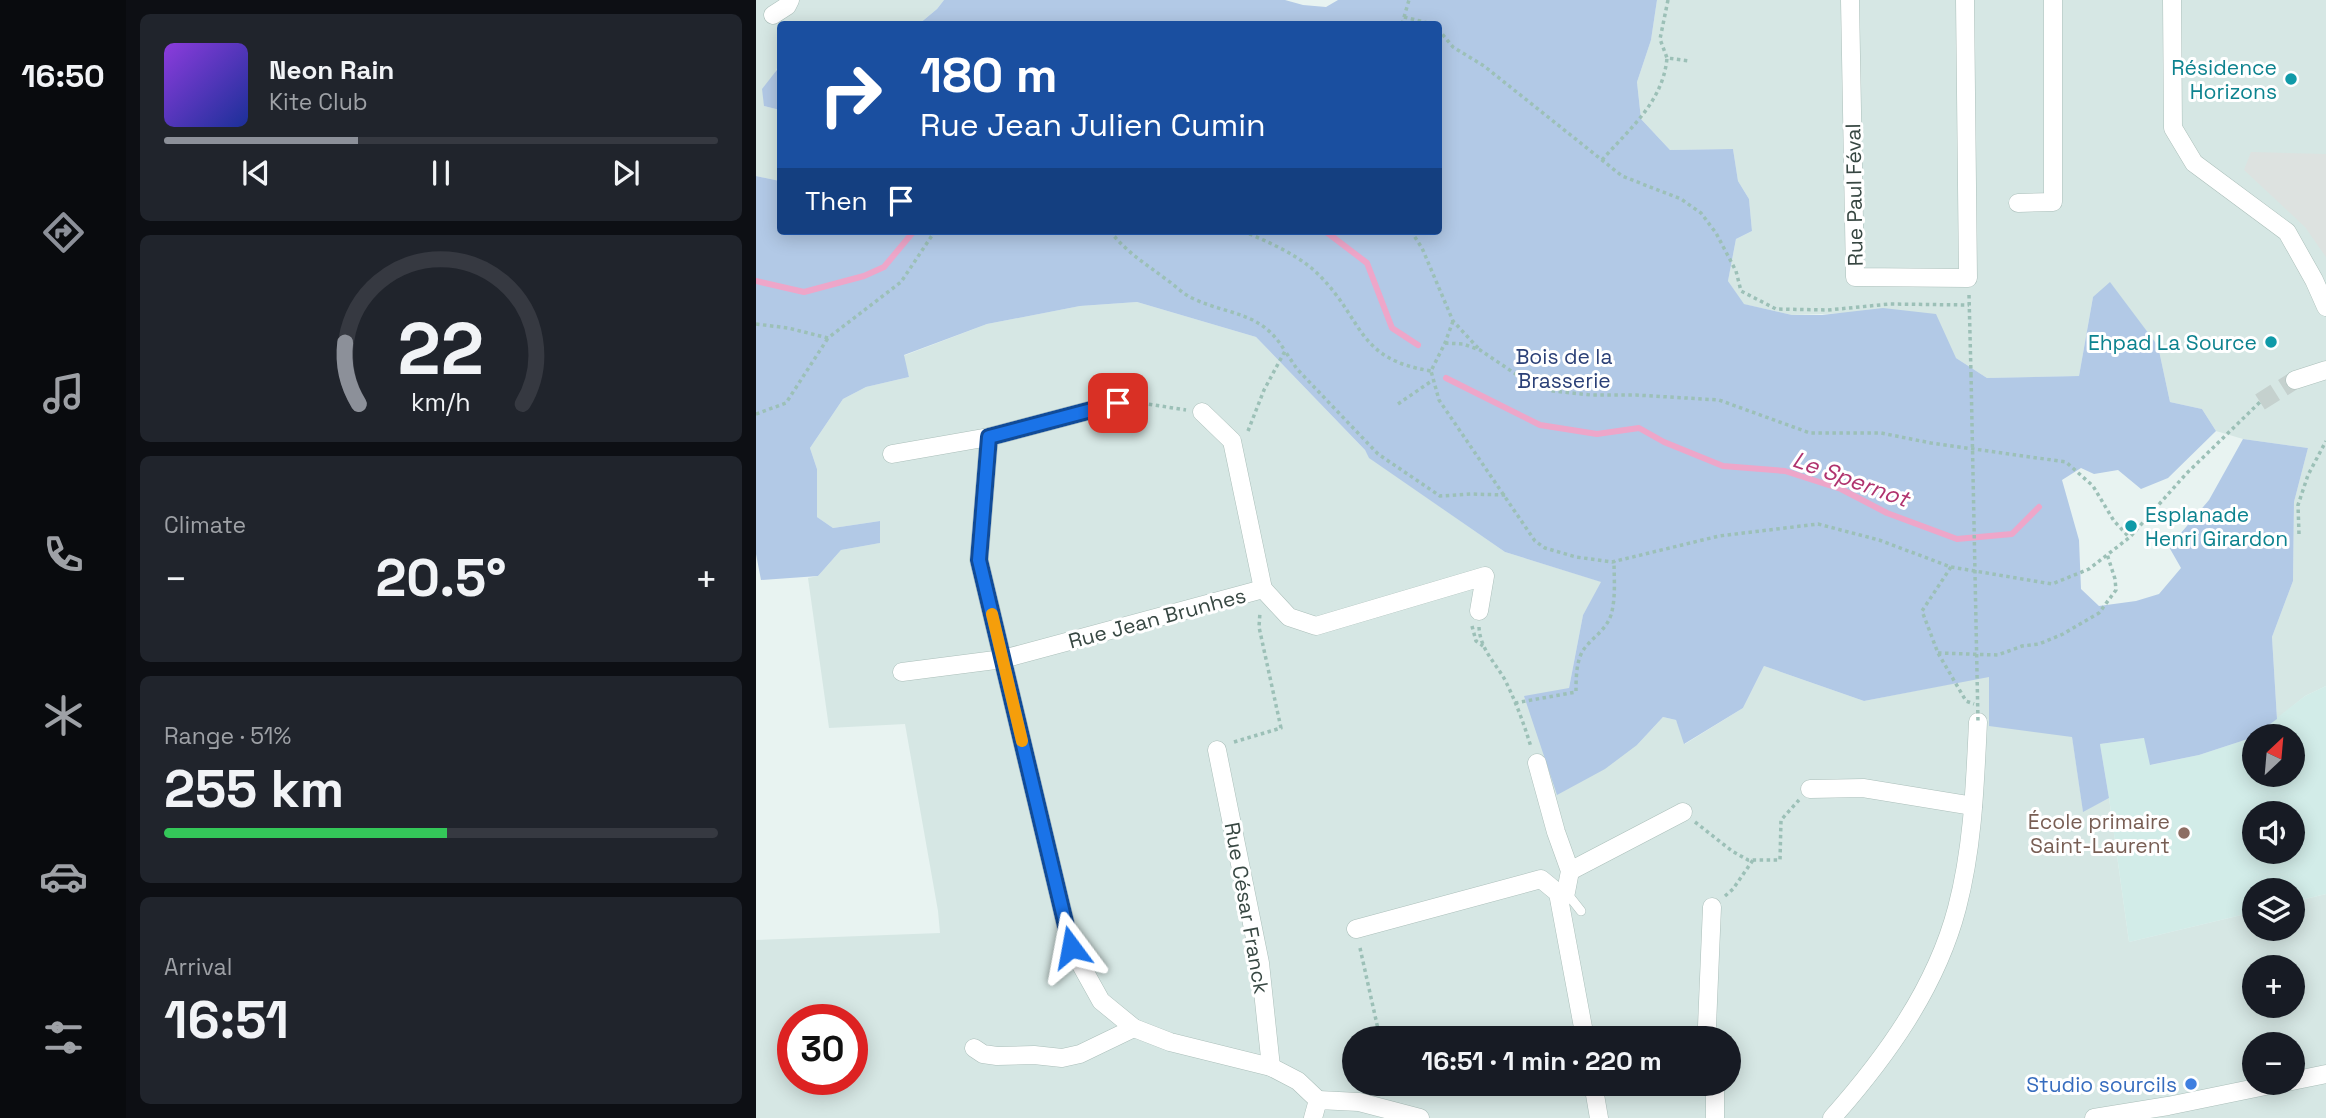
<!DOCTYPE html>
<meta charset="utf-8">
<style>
body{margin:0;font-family:"Space Grotesk",sans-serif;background:#20242c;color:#f1f3f6;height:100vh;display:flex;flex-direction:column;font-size:26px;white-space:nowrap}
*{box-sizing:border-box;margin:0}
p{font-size:23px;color:#9ea1a6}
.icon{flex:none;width:38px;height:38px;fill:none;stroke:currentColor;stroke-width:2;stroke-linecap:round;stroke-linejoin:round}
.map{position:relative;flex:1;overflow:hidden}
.sheet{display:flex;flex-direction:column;gap:14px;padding:14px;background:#0d0f14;width:630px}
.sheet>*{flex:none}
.banner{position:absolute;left:21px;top:21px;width:665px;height:214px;border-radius:7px;box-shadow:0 4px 18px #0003;background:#1a4fa0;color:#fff;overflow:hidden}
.needle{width:46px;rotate:26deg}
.buttons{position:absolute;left:1486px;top:724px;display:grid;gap:14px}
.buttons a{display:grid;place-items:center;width:63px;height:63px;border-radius:50%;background:#171b24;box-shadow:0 4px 18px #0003;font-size:35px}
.speed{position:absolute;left:21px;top:1004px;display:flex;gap:14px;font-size:35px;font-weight:700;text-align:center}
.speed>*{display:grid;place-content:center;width:91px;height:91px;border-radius:50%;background:#171b24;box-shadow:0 4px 18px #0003;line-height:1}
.speed .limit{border:10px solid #d22;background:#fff;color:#111}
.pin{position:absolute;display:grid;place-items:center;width:60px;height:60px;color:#fff;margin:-30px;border-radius:14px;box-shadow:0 4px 10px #0006}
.me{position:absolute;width:77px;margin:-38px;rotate:347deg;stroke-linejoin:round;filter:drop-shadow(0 0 5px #0008)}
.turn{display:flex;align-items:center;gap:24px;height:147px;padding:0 28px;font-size:32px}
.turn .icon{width:91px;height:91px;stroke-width:2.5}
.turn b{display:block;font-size:49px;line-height:60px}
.then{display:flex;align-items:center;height:66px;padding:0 28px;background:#0003;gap:14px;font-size:26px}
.big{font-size:52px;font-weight:700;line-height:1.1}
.sheet .card{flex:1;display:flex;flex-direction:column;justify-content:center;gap:10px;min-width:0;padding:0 24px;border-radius:10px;background:#20242c}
.sheet .dial{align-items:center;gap:0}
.dial svg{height:182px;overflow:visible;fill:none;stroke:#363941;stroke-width:7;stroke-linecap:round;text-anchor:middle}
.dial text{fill:#f1f3f6;stroke:none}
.song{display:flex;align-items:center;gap:21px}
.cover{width:84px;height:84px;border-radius:10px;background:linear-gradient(135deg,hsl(270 70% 55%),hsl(230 70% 35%))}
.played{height:7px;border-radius:4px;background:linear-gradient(90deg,#8c9099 35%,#363941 35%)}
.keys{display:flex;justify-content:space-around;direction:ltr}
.heat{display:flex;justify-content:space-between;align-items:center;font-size:38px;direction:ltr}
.charge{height:10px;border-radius:5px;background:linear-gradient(90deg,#34c759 51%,#363941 0)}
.trip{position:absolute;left:586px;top:1026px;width:399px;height:70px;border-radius:35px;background:#171b24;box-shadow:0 4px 18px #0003;font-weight:700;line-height:70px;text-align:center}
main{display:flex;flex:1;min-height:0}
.tab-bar{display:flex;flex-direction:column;width:126px;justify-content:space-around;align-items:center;background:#090b0e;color:#9ea1a6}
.tab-bar .icon{width:49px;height:49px}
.tab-bar .current{color:#8c9099}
.tab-bar b{font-size:32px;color:#f1f3f6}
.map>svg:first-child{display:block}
.residential{fill:#d6e7e4;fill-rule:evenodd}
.education{fill:#d2ece8;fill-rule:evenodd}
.green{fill:#b2c9e6}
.parking{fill:#dde2e0}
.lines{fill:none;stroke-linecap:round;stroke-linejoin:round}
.stream{stroke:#eea6c9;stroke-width:6}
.minor-tunnel{stroke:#c5d1ce;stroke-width:18;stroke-dasharray:18 9;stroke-linecap:butt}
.service-casing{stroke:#abbfba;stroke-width:10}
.minor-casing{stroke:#abbfba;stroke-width:19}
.path{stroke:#9cc0b7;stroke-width:3.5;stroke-dasharray:3.5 3.5;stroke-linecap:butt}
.service{stroke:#fff;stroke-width:9}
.minor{stroke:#fff;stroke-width:18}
.path-bridge{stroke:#9cc0b7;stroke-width:3.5;stroke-dasharray:3.5 3.5;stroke-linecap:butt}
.route-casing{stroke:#114b97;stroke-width:18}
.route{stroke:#1a73e8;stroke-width:12}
.slow{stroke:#f59e0b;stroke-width:12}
.culture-dot{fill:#0f9aa8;stroke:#fff;stroke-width:2.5}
.education-dot{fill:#8d6e63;stroke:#fff;stroke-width:2.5}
.shop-dot{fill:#3f7fe0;stroke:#fff;stroke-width:2.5}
.labels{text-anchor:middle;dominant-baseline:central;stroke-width:6;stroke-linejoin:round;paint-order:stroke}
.culture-label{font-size:21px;fill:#0d838f;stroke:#fff;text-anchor:end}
.street-label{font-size:21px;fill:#374742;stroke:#fff}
.park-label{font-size:21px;fill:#2b4077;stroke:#fff}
.education-label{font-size:21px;fill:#785e54;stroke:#fff;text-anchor:end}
.shop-label{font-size:21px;fill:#366cbe;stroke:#fff;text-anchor:end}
.water-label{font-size:23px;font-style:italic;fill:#b0336e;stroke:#fff}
</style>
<main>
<nav class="tab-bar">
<b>16:50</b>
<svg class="icon current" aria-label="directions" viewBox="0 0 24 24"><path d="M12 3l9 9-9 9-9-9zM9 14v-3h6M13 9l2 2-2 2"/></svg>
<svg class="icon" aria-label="music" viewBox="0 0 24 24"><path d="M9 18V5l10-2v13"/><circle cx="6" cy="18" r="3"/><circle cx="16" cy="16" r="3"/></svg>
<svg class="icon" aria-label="phone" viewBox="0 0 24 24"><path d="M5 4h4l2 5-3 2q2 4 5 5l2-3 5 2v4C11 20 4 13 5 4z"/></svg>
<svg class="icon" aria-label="climate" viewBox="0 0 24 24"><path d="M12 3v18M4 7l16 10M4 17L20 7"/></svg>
<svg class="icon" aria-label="car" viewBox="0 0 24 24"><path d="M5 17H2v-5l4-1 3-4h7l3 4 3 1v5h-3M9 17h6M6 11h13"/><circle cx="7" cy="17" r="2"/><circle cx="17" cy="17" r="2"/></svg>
<svg class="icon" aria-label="filters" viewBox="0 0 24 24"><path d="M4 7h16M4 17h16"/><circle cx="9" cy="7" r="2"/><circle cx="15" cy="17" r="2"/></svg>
</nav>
<section class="sheet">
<div class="card">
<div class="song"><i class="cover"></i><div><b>Neon Rain</b><p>Kite Club</p></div></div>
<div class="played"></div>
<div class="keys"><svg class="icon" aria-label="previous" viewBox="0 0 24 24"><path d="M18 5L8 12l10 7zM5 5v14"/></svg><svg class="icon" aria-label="pause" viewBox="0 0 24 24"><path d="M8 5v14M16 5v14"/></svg><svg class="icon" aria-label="next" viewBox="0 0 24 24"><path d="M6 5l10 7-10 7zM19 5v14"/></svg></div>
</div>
<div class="card dial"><svg viewBox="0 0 100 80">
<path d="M14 69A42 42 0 1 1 86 69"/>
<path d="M14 69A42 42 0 0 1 8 42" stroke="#8c9099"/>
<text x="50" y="56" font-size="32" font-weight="700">22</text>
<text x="50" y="72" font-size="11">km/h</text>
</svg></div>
<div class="card"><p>Climate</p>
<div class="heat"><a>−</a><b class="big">20.5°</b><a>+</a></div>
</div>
<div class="card"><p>Range · 51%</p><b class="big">255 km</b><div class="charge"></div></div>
<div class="card"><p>Arrival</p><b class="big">16:51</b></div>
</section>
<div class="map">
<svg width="1570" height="1118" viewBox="0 0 1570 1118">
<rect width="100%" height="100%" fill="#e8f3f1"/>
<g class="residential">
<path d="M0,0H188L181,9L163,24H24V66L21,68L8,106L24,110V181L0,176Z"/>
<path d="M901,0H1570V686L1549,696L1521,719L1516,637L1537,581L1538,502L1552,448L1487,439L1460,431L1446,409L1414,402L1402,346L1337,297L1323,376L1231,378L1200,358L1097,313L1036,315L987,304L972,281L980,239L996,231L993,199L982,181L977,149L914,150L885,119L881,82L895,40Z"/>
<path d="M381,302L500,337L609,450L614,458L749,552L846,582L827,615L813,688L881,745L907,717L920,720L929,744L987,708L1008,666L1108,701L1234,676L1233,725L1316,736L1327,811L1353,798L1373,942L1498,912V929H1536L1537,902L1570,894V1118H0V940L184,933L182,911L149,724L73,728L52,578L62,576L85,550L124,543V521L77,528L61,517V469L54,448L87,399L110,387L153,377L147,356L231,324L324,306ZM1498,968H1536V1006H1498ZM37,1020H96V1080H37ZM598,1038H973V1083H598ZM1498,1045H1536V1083H1498Z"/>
</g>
<path class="education" d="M1570,686V894L1537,902L1536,891H1498V912L1373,942L1353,798L1344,744L1389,738L1395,765L1443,755L1495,738L1549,696ZM1498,737H1536V775H1498ZM1498,814H1536V852H1498Z"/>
<g class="green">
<path d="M188,0H529L547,5L570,7L582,0H901L895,40L881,82L885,119L914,150L977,149L982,181L993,199L996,231L980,239L972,281L988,304L1036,315H1066L1127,308L1180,314L1200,358L1231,378L1323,376L1337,297L1354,282L1402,346L1414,402L1446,409L1460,431L1412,478L1385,489L1362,470L1338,474L1325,468L1306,480L1323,540L1325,589L1343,606L1380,601L1403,594L1425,568L1413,547L1453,500L1487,439L1552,448L1538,502L1537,581L1516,637L1521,719L1495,738L1443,755L1394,765L1388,738L1344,744L1353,798L1327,812L1316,737L1233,726V677L1108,701L1008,666L987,708L928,744L920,720L907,717L881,745L849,769L801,795L768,696L813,688L827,615L845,582L749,552L613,458L609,450L500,337L381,302L324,306L231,324L148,355L153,377L110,387L87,399L54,448L61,469V517L77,528L124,521V543L85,550L62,576L5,580L0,554V176L24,181V231H682V24H163L181,9Z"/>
<path d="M24,66V110L8,106L6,89Z"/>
</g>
<path class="parking" d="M1495,152L1570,154V257L1549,227L1488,170Z"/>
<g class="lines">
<g class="stream">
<path d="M569,231L611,263L636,328L662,345"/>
<path d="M0,281L48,292L108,276L128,267L158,231"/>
<path d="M690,378L784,425L841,434L883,428L908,442L967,466L1029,471L1085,489L1131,513L1201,539L1256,534L1283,507"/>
</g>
<path class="minor-tunnel" d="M1504,402L1539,380"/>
<defs>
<path id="service" d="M810,892L825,911"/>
<g id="minor">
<path d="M1094,0L1099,277L1212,278L1209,0"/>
<path d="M1416,0L1417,128L1438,163L1531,232L1558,280L1570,307"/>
<path d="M17,15L31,6L34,0"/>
<path d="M1262,203L1297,202V0"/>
<path d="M1539,380L1570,370"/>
<path d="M446,412L476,441L507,589"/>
<path d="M233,437L223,560L315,947L345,1001L378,1028L414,1042L515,1067L542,1081L562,1100"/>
<path d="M136,454L233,437L362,403"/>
<path d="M146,672L247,659L507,589L533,617L560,626L729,576L723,611"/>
<path d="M461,750L504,963L515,1067"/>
<path d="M781,763L800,832L814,871L810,892L804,902"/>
<path d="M1054,789L1107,788L1217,806"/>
<path d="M814,871L927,812"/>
<path d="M600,929L785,879L802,893L829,1038"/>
<path d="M953,1038L951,1026L956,907"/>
<path d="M218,1048L227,1054L241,1056L278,1055L306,1058L324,1054L378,1028"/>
<path d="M1536,1081L1570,1074"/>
<path d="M837,1083L843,1118"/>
<path d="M557,1118L562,1100L603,1102L664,1118"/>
<path d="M959,1118V1083"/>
<path d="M1076,1118C1130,1057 1180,988 1201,908C1217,847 1219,784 1222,722"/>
<path d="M1338,1118L1412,1106L1524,1083"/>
</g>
</defs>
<use href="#service" class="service-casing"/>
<use href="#minor" class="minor-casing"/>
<g class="path">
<path d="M912,0L904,39L911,58L934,61"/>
<path d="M648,17L676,24"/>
<path d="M646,24L653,0"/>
<path d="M682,29L697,47L728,66L866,176L925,199L945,213L960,233L980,271L985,291L1020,309L1072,310L1134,304L1213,305"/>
<path d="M846,160C874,128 907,102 911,58"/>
<path d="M354,231C372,254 389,263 411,280C420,286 428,295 438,299C475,316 505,311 529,351"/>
<path d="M487,231C514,243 544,255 565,277C609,323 601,359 675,371"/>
<path d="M655,231L666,248L697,321L722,348"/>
<path d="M1213,295L1215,374"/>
<path d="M697,321L689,343L675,371L683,400L779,541L789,548L820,557L856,562L963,536L1062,524L1123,540L1195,567L1296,584L1333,569L1374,537L1430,474L1504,402"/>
<path d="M0,324L32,328L72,338L145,282L179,231"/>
<path d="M689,343L707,344L724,350L773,383L797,391L835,395H880L963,400L1054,433H1125L1175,443L1310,462L1337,486L1358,521L1373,537"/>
<path d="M379,402L430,410"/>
<path d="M642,404L677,380"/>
<path d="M0,414L30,403L72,338"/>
<path d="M492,431L508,390L529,351L541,369L622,454L684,496L715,494L750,495"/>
<path d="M1543,534L1542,505L1552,475L1570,441"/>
<path d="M1195,567L1166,611L1182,653L1210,701L1218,704"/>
<path d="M716,626L720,641L727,646"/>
<path d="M723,627C724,649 739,662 749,680C760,702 768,724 775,747"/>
<path d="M1182,653L1242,655L1266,646L1283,644L1307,634L1343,613L1360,590L1359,579L1351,554"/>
<path d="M759,703L820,692C820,679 820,660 828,649C837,637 850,630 855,615C860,598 858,578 858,561"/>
<path d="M478,742L525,728L503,627L504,612"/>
<path d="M939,822L976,851L992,860H1024L1025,820L1043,800"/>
<path d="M969,896L977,889L997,860"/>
<path d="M604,948L624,1038"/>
<path d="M628,1092V1083"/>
</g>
<use href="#service" class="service"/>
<use href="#minor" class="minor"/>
<path class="path-bridge" d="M1215,374L1222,722"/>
</g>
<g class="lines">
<defs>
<path id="route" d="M315,947L223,560L233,437L362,403"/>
</defs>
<use href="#route" class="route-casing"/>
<use href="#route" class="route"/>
<path class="slow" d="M236,614L266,741"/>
</g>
<g class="culture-dot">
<circle cx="1535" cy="79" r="7"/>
<circle cx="1515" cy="342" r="7"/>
<circle cx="1375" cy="526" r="7"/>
</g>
<circle class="education-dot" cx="1428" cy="833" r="7"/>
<circle class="shop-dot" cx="1435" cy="1084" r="7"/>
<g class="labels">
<g class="culture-label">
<text x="1521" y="67">Résidence<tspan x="1521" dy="24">Horizons</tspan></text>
<text x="1501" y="342">Ehpad La Source</text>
<text x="1389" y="514" text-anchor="start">Esplanade<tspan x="1389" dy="24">Henri Girardon</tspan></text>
</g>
<g class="street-label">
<text transform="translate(1098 195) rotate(-91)">Rue Paul Féval</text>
<text transform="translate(401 618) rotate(-15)">Rue Jean Brunhes</text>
<text transform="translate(491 908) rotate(80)">Rue César Franck</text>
</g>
<g class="park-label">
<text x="808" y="356">Bois de la<tspan x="808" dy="24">Brasserie</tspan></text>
</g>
<g class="education-label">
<text x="1414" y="821">École primaire<tspan x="1414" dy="24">Saint-Laurent</tspan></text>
</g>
<g class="shop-label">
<text x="1421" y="1084">Studio sourcils</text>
</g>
<g class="water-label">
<text transform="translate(1095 479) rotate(20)">Le Spernot</text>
</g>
</g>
</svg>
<div class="buttons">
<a><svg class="needle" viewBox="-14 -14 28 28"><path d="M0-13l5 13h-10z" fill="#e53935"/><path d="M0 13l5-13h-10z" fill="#9ea1a6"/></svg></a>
<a><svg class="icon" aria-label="sound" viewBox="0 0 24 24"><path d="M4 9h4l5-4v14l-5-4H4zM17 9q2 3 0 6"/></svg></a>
<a><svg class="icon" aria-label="layers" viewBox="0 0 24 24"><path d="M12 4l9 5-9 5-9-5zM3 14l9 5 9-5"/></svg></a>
<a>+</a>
<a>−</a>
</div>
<div class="speed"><div class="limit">30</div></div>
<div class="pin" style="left:362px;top:403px;background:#d93025"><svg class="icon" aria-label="arrive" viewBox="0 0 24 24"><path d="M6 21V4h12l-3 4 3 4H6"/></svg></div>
<svg class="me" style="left:315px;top:947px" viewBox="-20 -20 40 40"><path d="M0-17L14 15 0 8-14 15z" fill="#1a73e8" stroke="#fff" stroke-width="4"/></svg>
<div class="trip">16:51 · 1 min · 220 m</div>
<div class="banner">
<div class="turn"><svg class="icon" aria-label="right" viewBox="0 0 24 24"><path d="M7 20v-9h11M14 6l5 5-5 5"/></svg><div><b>180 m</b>Rue Jean Julien Cumin</div></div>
<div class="then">Then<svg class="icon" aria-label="arrive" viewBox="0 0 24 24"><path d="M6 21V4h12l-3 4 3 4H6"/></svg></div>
</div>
</div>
</main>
